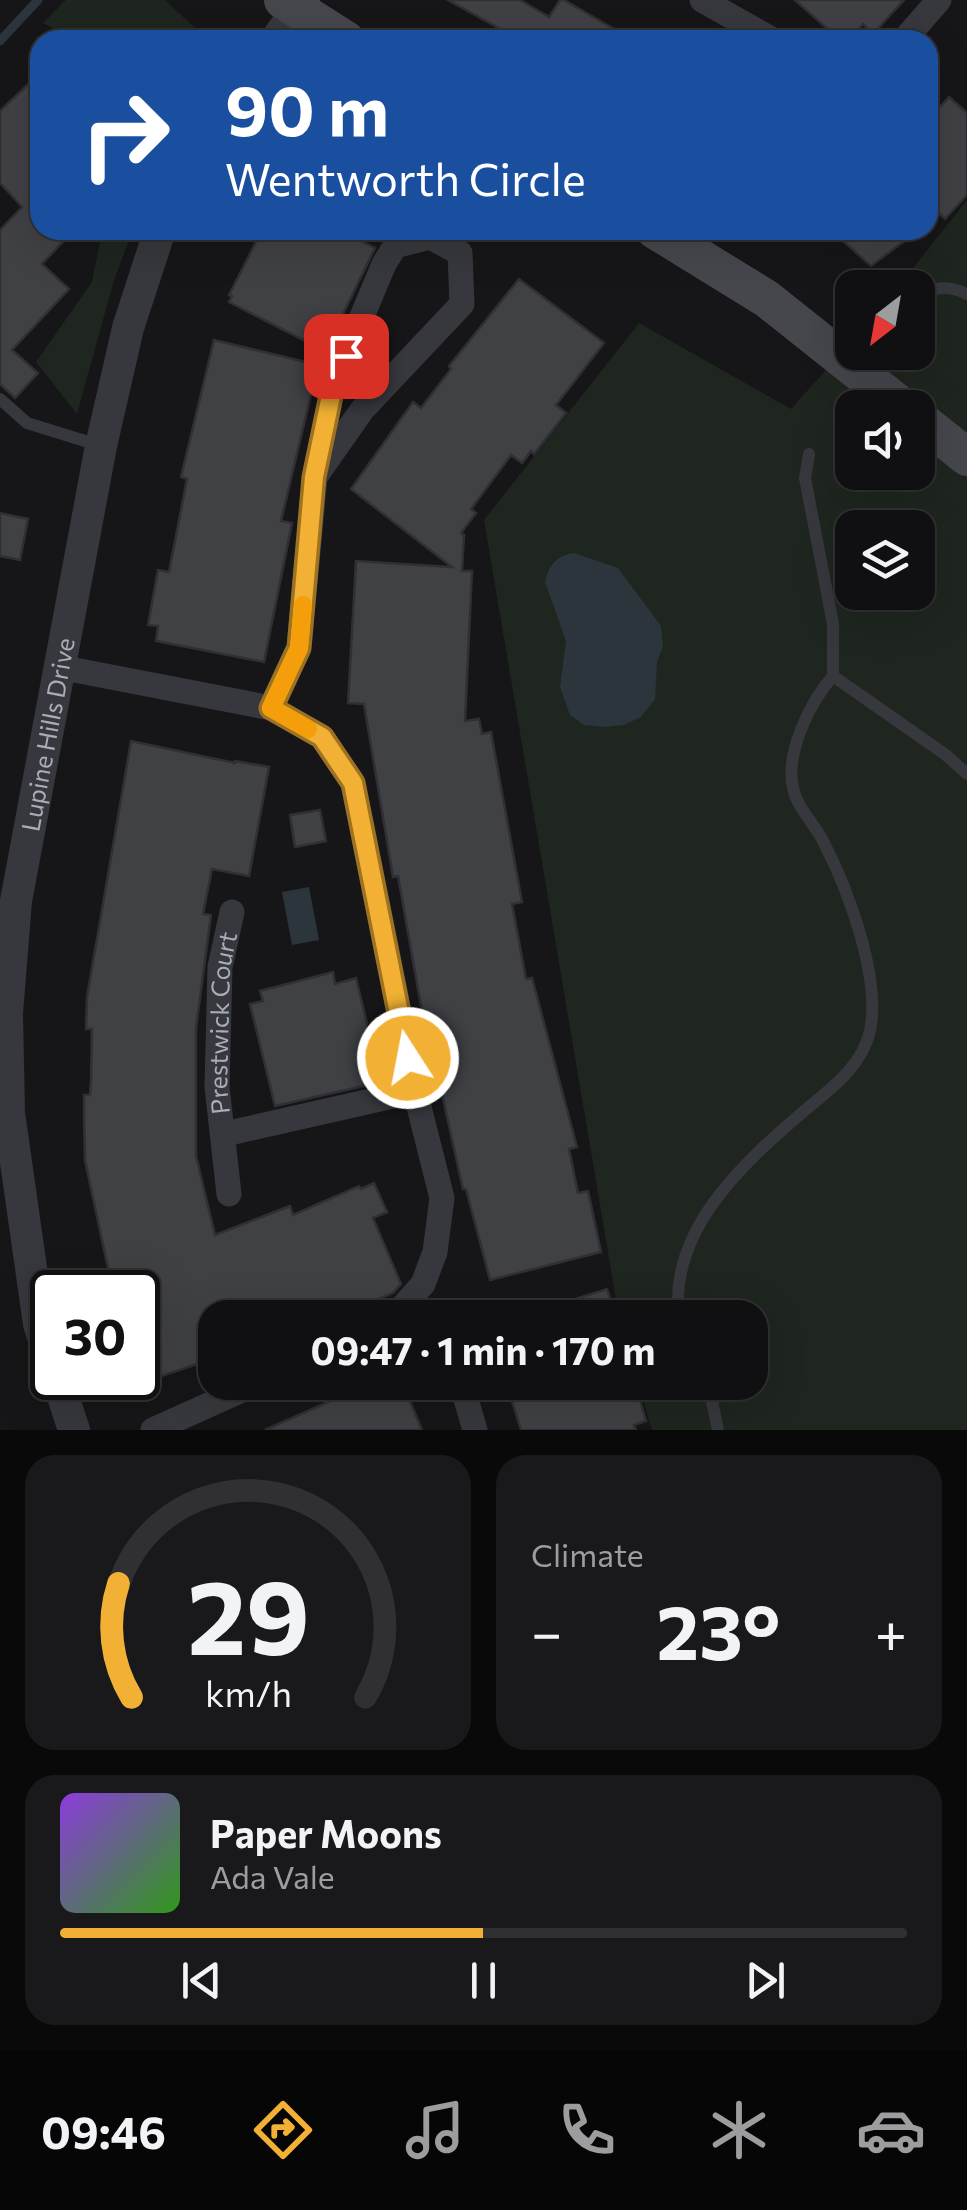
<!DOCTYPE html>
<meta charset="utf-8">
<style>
body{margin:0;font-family:Commissioner,sans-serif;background:#19191b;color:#f1f3f6;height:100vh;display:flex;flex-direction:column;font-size:38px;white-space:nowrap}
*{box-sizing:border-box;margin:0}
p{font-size:32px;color:#9c9d9f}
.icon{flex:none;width:55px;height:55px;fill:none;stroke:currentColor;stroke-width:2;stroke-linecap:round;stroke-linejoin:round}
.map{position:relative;height:1430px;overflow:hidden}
.sheet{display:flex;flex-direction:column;gap:25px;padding:25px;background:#09090a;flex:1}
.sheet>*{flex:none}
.hud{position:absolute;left:30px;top:30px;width:908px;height:210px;border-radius:30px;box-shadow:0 10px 40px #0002,0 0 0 2px #303032;background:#1a4fa0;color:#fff;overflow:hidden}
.needle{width:65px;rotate:211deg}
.fabs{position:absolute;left:835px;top:270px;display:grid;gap:20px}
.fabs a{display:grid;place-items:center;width:100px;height:100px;border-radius:20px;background:#101012;box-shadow:0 10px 40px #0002,0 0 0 2px #303032;font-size:50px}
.speed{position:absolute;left:30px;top:1270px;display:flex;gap:20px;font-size:50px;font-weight:700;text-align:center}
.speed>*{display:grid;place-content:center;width:130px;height:130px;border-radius:50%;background:#101012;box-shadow:0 10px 40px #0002,0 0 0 2px #303032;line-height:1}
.speed .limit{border:5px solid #111;border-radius:15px;background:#fff;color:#111}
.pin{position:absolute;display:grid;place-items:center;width:85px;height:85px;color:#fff;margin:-42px;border-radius:20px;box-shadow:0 5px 15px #0006}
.me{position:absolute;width:110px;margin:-55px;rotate:349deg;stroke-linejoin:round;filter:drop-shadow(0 0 8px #0008)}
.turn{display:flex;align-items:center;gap:35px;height:210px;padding:0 30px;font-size:45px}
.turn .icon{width:130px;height:130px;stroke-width:2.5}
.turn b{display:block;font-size:70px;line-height:85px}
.big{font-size:75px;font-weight:700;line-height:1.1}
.sheet .tile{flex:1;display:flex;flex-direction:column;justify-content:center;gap:15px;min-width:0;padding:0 35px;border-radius:30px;background:#19191b}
.sheet .dial{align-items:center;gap:0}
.dial svg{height:260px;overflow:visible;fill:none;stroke:#303032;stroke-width:7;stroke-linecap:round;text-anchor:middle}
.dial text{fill:#f1f3f6;stroke:none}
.song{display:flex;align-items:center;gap:30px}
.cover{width:120px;height:120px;border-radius:15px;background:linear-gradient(135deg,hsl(270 70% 55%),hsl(110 70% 35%))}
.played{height:10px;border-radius:5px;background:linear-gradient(90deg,#f2b134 50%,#303032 50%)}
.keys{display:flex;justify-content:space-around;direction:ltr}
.heat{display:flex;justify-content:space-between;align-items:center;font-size:55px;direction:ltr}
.sheet .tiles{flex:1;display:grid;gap:25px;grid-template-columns:1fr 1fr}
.tile:last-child{grid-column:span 2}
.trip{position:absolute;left:198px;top:1300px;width:570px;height:100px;border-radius:30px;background:#101012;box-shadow:0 10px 40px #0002,0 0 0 2px #303032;font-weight:700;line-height:100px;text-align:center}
.dock{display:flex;height:160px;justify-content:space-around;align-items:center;background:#060607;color:#9c9d9f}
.dock .icon{width:70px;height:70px}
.dock .selected{color:#f2b134}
.dock b{font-size:45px;color:#f1f3f6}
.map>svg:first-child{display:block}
.green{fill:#1e261f;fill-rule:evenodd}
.water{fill:#2c353c}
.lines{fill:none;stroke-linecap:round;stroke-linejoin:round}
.stream{stroke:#2c353c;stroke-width:9}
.building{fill:#404145;stroke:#303034;stroke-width:2.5}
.service{stroke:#37383d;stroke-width:12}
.minor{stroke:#37383d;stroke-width:25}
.tertiary{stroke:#37383d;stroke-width:32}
.secondary{stroke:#45474d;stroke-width:38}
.route-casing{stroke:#9d7322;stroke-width:25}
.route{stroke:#f2b134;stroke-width:18}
.slow{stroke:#f59e0b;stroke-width:18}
.labels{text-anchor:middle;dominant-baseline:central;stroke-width:9;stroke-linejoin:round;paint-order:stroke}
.street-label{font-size:25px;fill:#a8adb8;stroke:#111113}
</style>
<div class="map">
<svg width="967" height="1430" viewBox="0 0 967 1430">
<rect width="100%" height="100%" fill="#161618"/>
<g class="green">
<path d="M66,0H165L208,40H76L43,23Z"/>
<path d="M967,200V1430H652L638,1383L750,1382V1318L619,1317L484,520L639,323L791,409L852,341V352H918V288L898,287ZM852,408H918V472H852ZM852,528H918V592H852Z"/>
<path d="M102,230H133L114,280L77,414L36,362L92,282Z"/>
</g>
<g class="water">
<path d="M574,553L618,568L661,626L663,646L657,662L655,699L641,717L624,725L605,727L584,725L570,715L560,687L566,641L545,582C549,565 557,555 574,553Z"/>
<path d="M309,887L319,940L292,945L282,892Z"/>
</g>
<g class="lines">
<path class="stream" d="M0,41L38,0"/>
</g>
<g class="building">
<path d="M448,0H520L549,17L560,0H564L633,40H520Z"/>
<path d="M795,0H904L873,34L863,24L849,40H840Z"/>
<path d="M40,73V230H74L42,264L69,289L12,350L38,373L15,398L0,384V230L22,207L0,183V111Z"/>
<path d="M949,97L967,113V195L945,219L940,214L928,224V120Z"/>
<path d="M262,230H338L375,248L325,351L229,302L232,296L229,295Z"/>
<path d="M831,230H919L871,266Z"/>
<path d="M519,279L604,343L556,405L566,413L534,454L531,451L522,463L511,455L471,509L476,513L461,533L464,535L462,571H472L465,721L479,719L482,734L491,732L522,902L512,904L526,979L532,978L577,1147L569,1149L578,1193L588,1191L601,1252L490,1280L466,1189H463L440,1085L437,1086L429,1051L398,876L393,877L364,704L348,703L356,561L452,567L351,489L413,402L421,408L451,369L449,366Z"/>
<path d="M214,340L318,365L281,521L292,523L264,662L156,641L158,626L148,625L158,570L169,572L187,479L181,477Z"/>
<path d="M0,513L28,519L20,560L0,556Z"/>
<path d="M131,741L235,763V761L269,767L249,876L212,869L203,914L211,915L196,1028V1156L215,1235L290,1206L293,1215L359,1186L361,1189L374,1183L387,1212L373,1218L401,1284L393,1293L330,1318H219L215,1307V1358L144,1382L138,1366V1292H116L109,1273L85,1160L84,1118V1095H90L91,1081L92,1029H86L87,997Z"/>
<path d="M320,810L326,841L295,847L290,815Z"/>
<path d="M333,972L335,984L356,978L381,1082L275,1106L250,1004L263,1001L260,991Z"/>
<path d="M607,1289L616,1318H534L533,1312Z"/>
<path d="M373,1382H402L422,1430H265Z"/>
<path d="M506,1382H621L625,1396L638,1393L646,1421L634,1425L636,1430H521Z"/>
</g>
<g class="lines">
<g class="service">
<path d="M918,299C932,285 950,286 967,294"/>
<path d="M0,399L27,423L98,445"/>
<path d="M809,454L805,478L833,624V676L946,755L967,774"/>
<path d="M679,1318C668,1231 743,1163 803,1112C830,1089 862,1067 870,1031C881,977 848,889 823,841C814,823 797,808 793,788C785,753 810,702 833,676"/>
<path d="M708,1382L718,1430"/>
</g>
<g class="minor">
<path d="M702,0L773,40"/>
<path d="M904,40L939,0"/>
<path d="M59,667L271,708L322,737L353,783L415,1091L442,1198L435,1252L423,1284L393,1318"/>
<path d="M271,708L299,647L315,477L333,386L384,264L395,246L430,237L460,253L462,304L362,410L315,477"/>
<path d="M225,1134L415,1091"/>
<path id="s1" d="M229,1194L217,1087L220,967L232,912"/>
<path d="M461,1382L475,1430"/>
<path d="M153,1430L260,1382"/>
</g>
<g class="tertiary">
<path d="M276,40L304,0"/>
<path id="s2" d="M52,1365L39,1324L9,1113L7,1013L16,901L101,446L128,328L160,230"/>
<path d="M57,1378L74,1430"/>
</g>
<g class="secondary">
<path d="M283,0L346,40"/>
<path d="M655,230L767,299L904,408"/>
<path d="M918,418L967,457"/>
</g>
</g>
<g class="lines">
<defs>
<path id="route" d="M346,356L333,386L314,477L299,648L271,708L322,737L353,783L408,1058"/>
</defs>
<use href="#route" class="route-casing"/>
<use href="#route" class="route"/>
<path class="slow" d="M303,605L299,648L271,708L308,729"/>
</g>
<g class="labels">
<g class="street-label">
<text stroke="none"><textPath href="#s2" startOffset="638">Lupine Hills Drive</textPath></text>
<text stroke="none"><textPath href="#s1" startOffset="172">Prestwick Court</textPath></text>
</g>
</g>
</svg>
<div class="fabs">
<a><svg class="needle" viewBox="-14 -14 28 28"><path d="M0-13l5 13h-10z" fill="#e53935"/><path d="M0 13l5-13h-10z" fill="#9c9d9f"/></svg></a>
<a><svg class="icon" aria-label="sound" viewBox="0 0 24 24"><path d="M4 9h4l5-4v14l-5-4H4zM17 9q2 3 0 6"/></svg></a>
<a><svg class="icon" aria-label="layers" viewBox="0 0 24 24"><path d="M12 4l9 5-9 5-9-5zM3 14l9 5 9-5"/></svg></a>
</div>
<div class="speed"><div class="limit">30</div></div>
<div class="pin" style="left:346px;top:356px;background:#d93025"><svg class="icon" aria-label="arrive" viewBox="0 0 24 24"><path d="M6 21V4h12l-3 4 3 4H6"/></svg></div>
<svg class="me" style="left:408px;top:1058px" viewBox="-20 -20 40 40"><circle r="17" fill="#f2b134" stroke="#fff" stroke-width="3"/><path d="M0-11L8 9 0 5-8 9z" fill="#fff"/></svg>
<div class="trip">09:47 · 1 min · 170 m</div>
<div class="hud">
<div class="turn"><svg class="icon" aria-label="right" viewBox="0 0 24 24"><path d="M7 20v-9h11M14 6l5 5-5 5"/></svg><div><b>90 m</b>Wentworth Circle</div></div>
</div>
</div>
<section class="sheet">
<div class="tiles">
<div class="tile dial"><svg viewBox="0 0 100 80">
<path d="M14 69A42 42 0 1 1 86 69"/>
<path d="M14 69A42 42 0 0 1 10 34" stroke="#f2b134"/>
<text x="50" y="56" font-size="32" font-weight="700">29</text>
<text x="50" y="72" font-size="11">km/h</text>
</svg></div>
<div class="tile"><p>Climate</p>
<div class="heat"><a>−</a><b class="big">23°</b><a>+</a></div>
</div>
<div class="tile">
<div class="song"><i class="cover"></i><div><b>Paper Moons</b><p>Ada Vale</p></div></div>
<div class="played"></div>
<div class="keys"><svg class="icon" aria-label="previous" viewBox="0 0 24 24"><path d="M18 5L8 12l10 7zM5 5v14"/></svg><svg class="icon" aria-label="pause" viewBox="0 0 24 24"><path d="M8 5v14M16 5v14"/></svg><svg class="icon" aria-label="next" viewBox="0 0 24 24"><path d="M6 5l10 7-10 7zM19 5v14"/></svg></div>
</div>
</div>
</section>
<nav class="dock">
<b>09:46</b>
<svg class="icon selected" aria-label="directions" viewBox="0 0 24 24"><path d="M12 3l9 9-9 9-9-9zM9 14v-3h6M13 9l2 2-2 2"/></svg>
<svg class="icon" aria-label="music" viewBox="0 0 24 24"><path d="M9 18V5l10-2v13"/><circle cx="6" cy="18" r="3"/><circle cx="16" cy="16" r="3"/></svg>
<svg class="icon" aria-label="phone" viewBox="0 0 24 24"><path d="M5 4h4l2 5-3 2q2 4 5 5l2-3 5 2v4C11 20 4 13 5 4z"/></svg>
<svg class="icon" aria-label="climate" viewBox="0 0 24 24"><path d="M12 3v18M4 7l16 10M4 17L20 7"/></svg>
<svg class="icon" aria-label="car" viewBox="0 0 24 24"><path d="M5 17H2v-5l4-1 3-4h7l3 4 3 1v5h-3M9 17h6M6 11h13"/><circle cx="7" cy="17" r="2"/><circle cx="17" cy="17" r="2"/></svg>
</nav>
